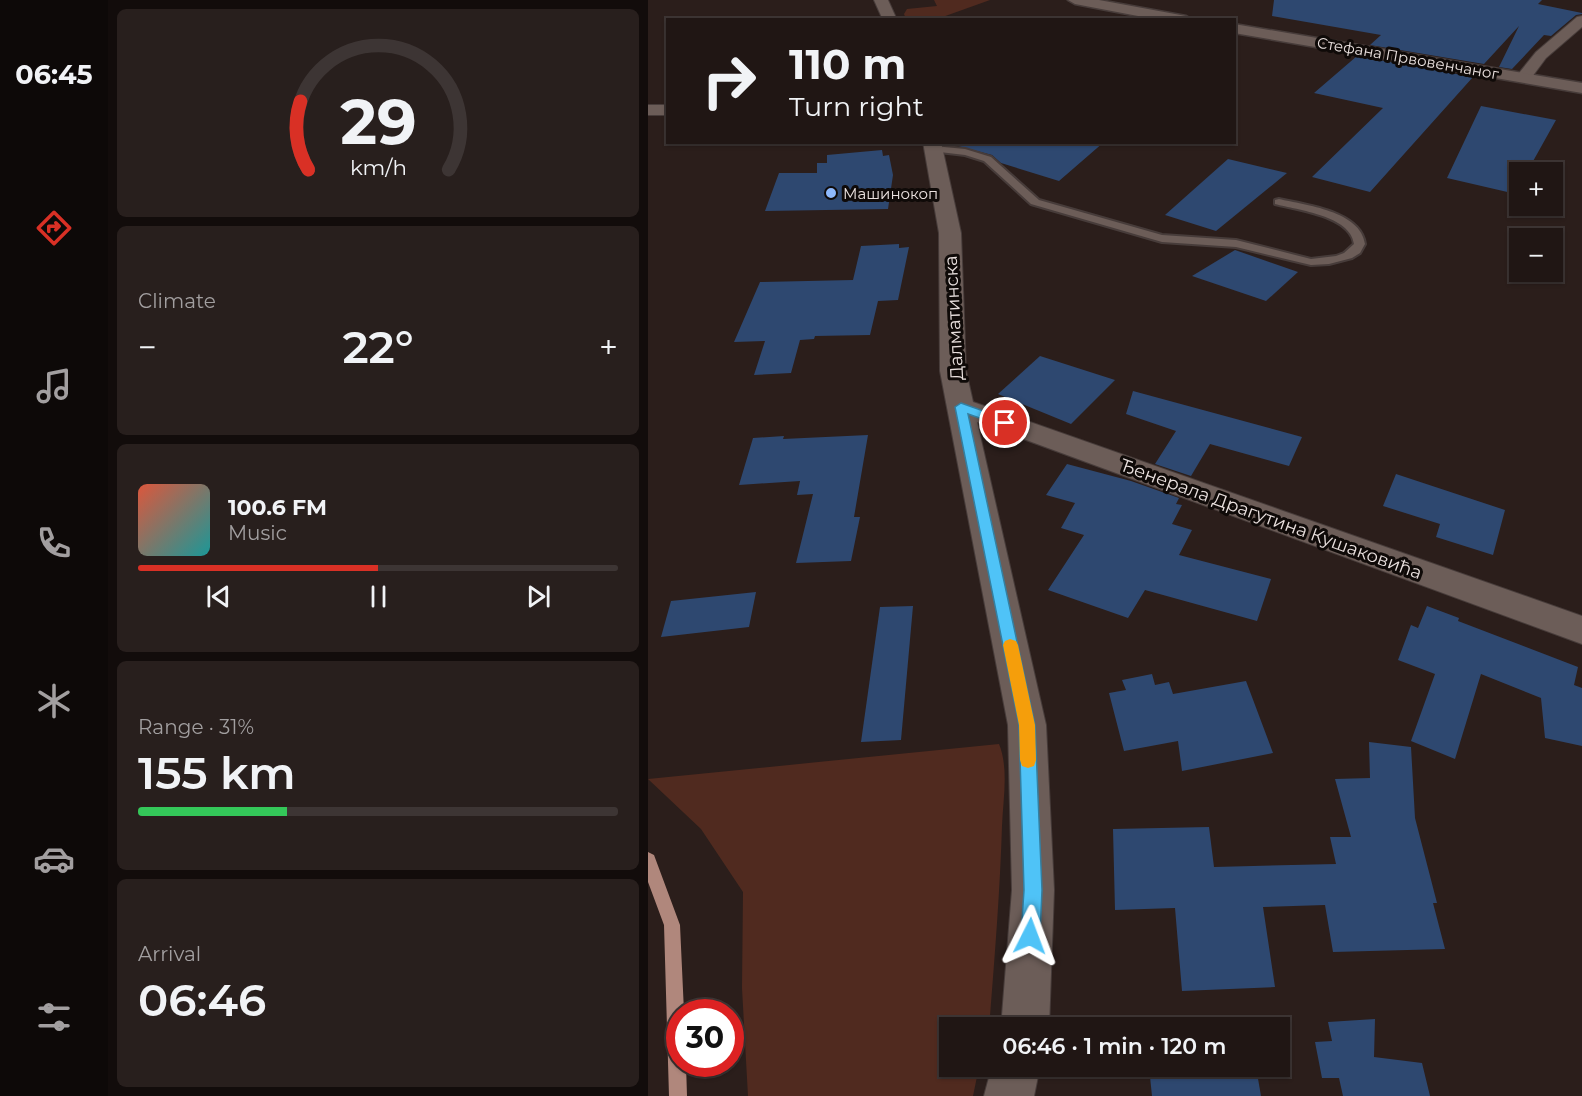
<!DOCTYPE html>
<meta charset="utf-8">
<style>
body{margin:0;font-family:Montserrat,sans-serif;background:#281f1d;color:#f1f3f6;height:100vh;display:flex;flex-direction:column;font-size:22px;white-space:nowrap}
*{box-sizing:border-box;margin:0}
p{font-size:20px;color:#a29fa0}
.icon{flex:none;width:33px;height:33px;fill:none;stroke:currentColor;stroke-width:2;stroke-linecap:round;stroke-linejoin:round}
.map{position:relative;flex:1;overflow:hidden}
.panel{display:flex;flex-direction:column;gap:9px;padding:9px;background:#120c0b;width:540px}
.panel>*{flex:none}
.guide{position:absolute;left:18px;top:18px;width:570px;height:126px;border-radius:0px;box-shadow:0 2px 4px #0004,0 0 0 2px #3d3534;background:#201614;color:#f1f3f6;overflow:hidden}
.buttons{position:absolute;left:861px;top:162px;display:grid;gap:12px}
.buttons a{display:grid;place-items:center;width:54px;height:54px;border-radius:0px;background:#201614;box-shadow:0 2px 4px #0004,0 0 0 2px #3d3534;font-size:30px}
.speed{position:absolute;left:18px;top:999px;display:flex;gap:12px;font-size:30px;font-weight:700;text-align:center}
.speed>*{display:grid;place-content:center;width:78px;height:78px;border-radius:50%;background:#201614;box-shadow:0 2px 4px #0004,0 0 0 2px #3d3534;line-height:1}
.speed .limit{border:9px solid #d22;background:#fff;color:#111}
.pin{position:absolute;display:grid;place-items:center;width:51px;height:51px;color:#fff;margin:-26px;border:3px solid #fff;border-radius:50%;box-shadow:0 2px 6px #0007}
.me{position:absolute;width:66px;margin:-33px;rotate:3deg;stroke-linejoin:round;filter:drop-shadow(0 0 4px #0008)}
.turn{display:flex;align-items:center;gap:21px;height:126px;padding:0 24px;font-size:27px}
.turn .icon{width:78px;height:78px;stroke-width:2.5}
.turn b{display:block;font-size:42px;line-height:51px}
.big{font-size:45px;font-weight:600;line-height:1.1}
.panel .card{flex:1;display:flex;flex-direction:column;justify-content:center;gap:9px;min-width:0;padding:0 21px;border-radius:9px;background:#281f1d}
.panel .dial{align-items:center;gap:0}
.dial svg{height:156px;overflow:visible;fill:none;stroke:#3d3534;stroke-width:7;stroke-linecap:round;text-anchor:middle}
.dial text{fill:#f1f3f6;stroke:none}
.song{display:flex;align-items:center;gap:18px}
.cover{width:72px;height:72px;border-radius:9px;background:linear-gradient(135deg,hsl(10 70% 55%),hsl(180 70% 35%))}
.played{height:6px;border-radius:3px;background:linear-gradient(90deg,#d93025 50%,#3d3534 50%)}
.keys{display:flex;justify-content:space-around;direction:ltr}
.heat{display:flex;justify-content:space-between;align-items:center;font-size:33px;direction:ltr}
.charge{height:9px;border-radius:4px;background:linear-gradient(90deg,#34c759 31%,#3d3534 0)}
.trip{position:absolute;left:291px;top:1017px;width:351px;height:60px;border-radius:0px;background:#201614;box-shadow:0 2px 4px #0004,0 0 0 2px #3d3534;font-weight:600;line-height:60px;text-align:center}
main{display:flex;flex:1;min-height:0}
.menu{display:flex;flex-direction:column;width:108px;justify-content:space-around;align-items:center;background:#0d0908;color:#a29fa0}
.menu .icon{width:42px;height:42px}
.menu .current{color:#d93025}
.menu b{font-size:27px;color:#f1f3f6}
.map>svg:first-child{display:block}
.green{fill:#502a1f}
.lines{fill:none;stroke-linecap:round;stroke-linejoin:round}
.stream{fill:#b0877c;fill-rule:evenodd}
.building{fill:#2e4870}
.service-casing{stroke:#473c3a;stroke-width:4}
.minor-casing{stroke:#473c3a;stroke-width:2}
.tertiary-casing{stroke:#473c3a;stroke-width:3}
.path{stroke:#7b706d;stroke-width:2;stroke-dasharray:3 2;stroke-linecap:butt}
.service{fill:#6c5d58;fill-rule:evenodd}
.minor{fill:#6c5d58;fill-rule:evenodd}
.tertiary{fill:#6c5d58;fill-rule:evenodd}
.route{fill:#4fc3f7;stroke:#337fa1;stroke-width:1.5}
.slow{fill:#f59e0b}
.poi-dot{fill:#8eb9fc;stroke:#0f0a08;stroke-width:2}
.labels{text-anchor:middle;dominant-baseline:central;stroke-width:6;stroke-linejoin:round;paint-order:stroke}
.far-street-label{font-size:15px;fill:#eae1df;stroke:#0f0a08}
.far-poi-label{font-size:15px;fill:#eae1df;stroke:#0f0a08;text-anchor:start}
.street-label{font-size:18px;fill:#eae1df;stroke:#0f0a08}
</style>
<main>
<nav class="menu">
<b>06:45</b>
<svg class="icon current" aria-label="directions" viewBox="0 0 24 24"><path d="M12 3l9 9-9 9-9-9zM9 14v-3h6M13 9l2 2-2 2"/></svg>
<svg class="icon" aria-label="music" viewBox="0 0 24 24"><path d="M9 18V5l10-2v13"/><circle cx="6" cy="18" r="3"/><circle cx="16" cy="16" r="3"/></svg>
<svg class="icon" aria-label="phone" viewBox="0 0 24 24"><path d="M5 4h4l2 5-3 2q2 4 5 5l2-3 5 2v4C11 20 4 13 5 4z"/></svg>
<svg class="icon" aria-label="climate" viewBox="0 0 24 24"><path d="M12 3v18M4 7l16 10M4 17L20 7"/></svg>
<svg class="icon" aria-label="car" viewBox="0 0 24 24"><path d="M5 17H2v-5l4-1 3-4h7l3 4 3 1v5h-3M9 17h6M6 11h13"/><circle cx="7" cy="17" r="2"/><circle cx="17" cy="17" r="2"/></svg>
<svg class="icon" aria-label="filters" viewBox="0 0 24 24"><path d="M4 7h16M4 17h16"/><circle cx="9" cy="7" r="2"/><circle cx="15" cy="17" r="2"/></svg>
</nav>
<section class="panel">
<div class="card dial"><svg viewBox="0 0 100 80">
<path d="M14 69A42 42 0 1 1 86 69"/>
<path d="M14 69A42 42 0 0 1 10 34" stroke="#d93025"/>
<text x="50" y="56" font-size="32" font-weight="700">29</text>
<text x="50" y="72" font-size="11">km/h</text>
</svg></div>
<div class="card"><p>Climate</p>
<div class="heat"><a>−</a><b class="big">22°</b><a>+</a></div>
</div>
<div class="card">
<div class="song"><i class="cover"></i><div><b>100.6 FM</b><p>Music</p></div></div>
<div class="played"></div>
<div class="keys"><svg class="icon" aria-label="previous" viewBox="0 0 24 24"><path d="M18 5L8 12l10 7zM5 5v14"/></svg><svg class="icon" aria-label="pause" viewBox="0 0 24 24"><path d="M8 5v14M16 5v14"/></svg><svg class="icon" aria-label="next" viewBox="0 0 24 24"><path d="M6 5l10 7-10 7zM19 5v14"/></svg></div>
</div>
<div class="card"><p>Range · 31%</p><b class="big">155 km</b><div class="charge"></div></div>
<div class="card"><p>Arrival</p><b class="big">06:46</b></div>
</section>
<div class="map">
<svg width="934" height="1096" viewBox="0 0 934 1096">
<rect width="100%" height="100%" fill="#2b1e1b"/>
<g class="green">
<path d="M286,0H342L289,19H258L256,14L259,9L289,6Z"/>
<path d="M351,744C361,769 355,799 354,826C352,890 347,953 342,1016L340,1027L302,1028V1066L331,1067L325,1096H100L94,988L95,892L53,829L0,779Z"/>
</g>
<g class="lines">
<path class="stream" d="M0,852L6,855L32,925L36,1012H32V1064H38L39,1096H21L16,925L0,882Z"/>
</g>
<g class="building">
<path d="M626,0H894L890,4L934,13V14L928,15L903,36L896,35L864,69L851,67L871,26L836,64L722,45L733,35L624,16Z"/>
<path d="M709,56L825,77L722,192L664,177L735,108L666,93Z"/>
<path d="M833,106L908,120L879,172H872V187L868,194L799,178Z"/>
<path d="M310,142H456L411,181L353,163L344,155L310,146Z"/>
<path d="M234,150L235,156L241,155L245,175L240,209L117,211L131,173H169V163H179V155Z"/>
<path d="M580,159L639,173L568,231L517,215Z"/>
<path d="M251,244V248L261,247L250,300L230,301L222,335L167,336L166,339L152,340L143,373L106,375L117,341L86,342L112,282L205,280L213,246Z"/>
<path d="M587,250L650,272L618,301L544,276Z"/>
<path d="M392,356L467,380L423,424L350,394Z"/>
<path d="M485,391L654,437L641,466L562,444L543,476L507,464L528,431L478,414Z"/>
<path d="M220,435L206,517H212L203,561L148,563L165,494L149,495L152,481L91,485L105,438L136,436L135,439Z"/>
<path d="M419,464L483,481L531,498L528,504L534,505L524,524L544,530L531,555L623,579L609,621L497,590L480,618L400,590L436,535L413,528L427,503L398,495Z"/>
<path d="M748,474L857,510L845,555L788,537L792,524L735,506Z"/>
<path d="M108,592L101,627L13,637L23,601Z"/>
<path d="M265,606L253,740L213,742L232,607Z"/>
<path d="M779,606L811,618L810,621L930,667L926,685L934,688V746L897,738L893,698L833,674L807,759L763,741L787,674L750,660L763,625L770,628Z"/>
<path d="M504,674L507,685L521,682L525,694L598,681L625,753L534,771L530,741L476,751L461,693L478,690L474,680Z"/>
<path d="M721,742L763,747L767,818L789,903H785L797,949L685,952L677,905L615,907L627,987L534,991L527,908L467,910L465,829L561,827L566,867L688,864L682,837H703L687,779L722,778Z"/>
<path d="M727,1019L726,1057L774,1063L782,1096H695L691,1078H674L667,1042L684,1041L680,1022Z"/>
<path d="M501,1067H608L613,1096H504Z"/>
</g>
<g class="lines">
<defs>
<path id="service" d="M286,146L317,149L343,157L391,200L514,235L588,240L663,259L688,256L696,253L706,244C703,216 650,210 627,204V200L631,199C657,205 713,211 717,244L712,253L704,258L681,264L663,265L588,247L514,242L383,204L336,161L317,155L283,151V147Z"/>
<g id="minor">
<path d="M226,0H240L249,20H235Z"/>
<path d="M934,16V27L898,58L881,81H869L867,78L888,52L929,17Z"/>
<rect x="0" y="105" width="20" height="10"/>
<path d="M275,142H293L313,233L318,371L325,402L934,616V644L329,422L398,725L406,890L401,1028H353L364,890L360,725L292,371L291,233Z"/>
<path d="M344,1066H392L386,1096H336Z"/>
</g>
<g id="tertiary">
<path d="M420,0H451L538,16L545,20H511L427,4Z"/>
<path d="M586,24L934,83V93L586,33Z"/>
</g>
</defs>
<use href="#service" class="service-casing"/>
<use href="#minor" class="minor-casing"/>
<use href="#tertiary" class="tertiary-casing"/>
<path class="path" d="M243,192L266,191"/>
<use href="#service" class="service"/>
<use href="#minor" class="minor"/>
<use href="#tertiary" class="tertiary"/>
</g>
<path class="route" d="M313,403L361,420L363,423L357,427L320,414L387,725L394,890L392,936L389,942L382,945L376,942L373,936L376,890L371,725L307,407Z"/>
<path class="slow" d="M362,639L368,641L370,645L387,725L388,760L386,766L380,768L374,766L372,760L371,725L355,645L357,641Z"/>
<circle class="poi-dot" cx="183" cy="193" r="6"/>
<g class="labels">
<g class="far-street-label">
<text transform="translate(760 58) rotate(10)">Стефана Првовенчаног</text>
</g>
<g class="far-poi-label">
<text x="195" y="193">Машинокоп</text>
</g>
<g class="street-label">
<text transform="translate(306 318) rotate(-93)">Далматинска</text>
<text transform="translate(623 519) rotate(20)">Ђенерала Драгутина Кушаковића</text>
</g>
</g>
</svg>
<div class="buttons">
<a>+</a>
<a>−</a>
</div>
<div class="speed"><div class="limit">30</div></div>
<div class="pin" style="left:357px;top:423px;background:#d93025"><svg class="icon" aria-label="arrive" viewBox="0 0 24 24"><path d="M6 21V4h12l-3 4 3 4H6"/></svg></div>
<svg class="me" style="left:382px;top:936px" viewBox="-20 -20 40 40"><path d="M0-17L14 15 0 8-14 15z" fill="#4fc3f7" stroke="#fff" stroke-width="4"/></svg>
<div class="trip">06:46 · 1 min · 120 m</div>
<div class="guide">
<div class="turn"><svg class="icon" aria-label="right" viewBox="0 0 24 24"><path d="M7 20v-9h11M14 6l5 5-5 5"/></svg><div><b>110 m</b>Turn right</div></div>
</div>
</div>
</main>
